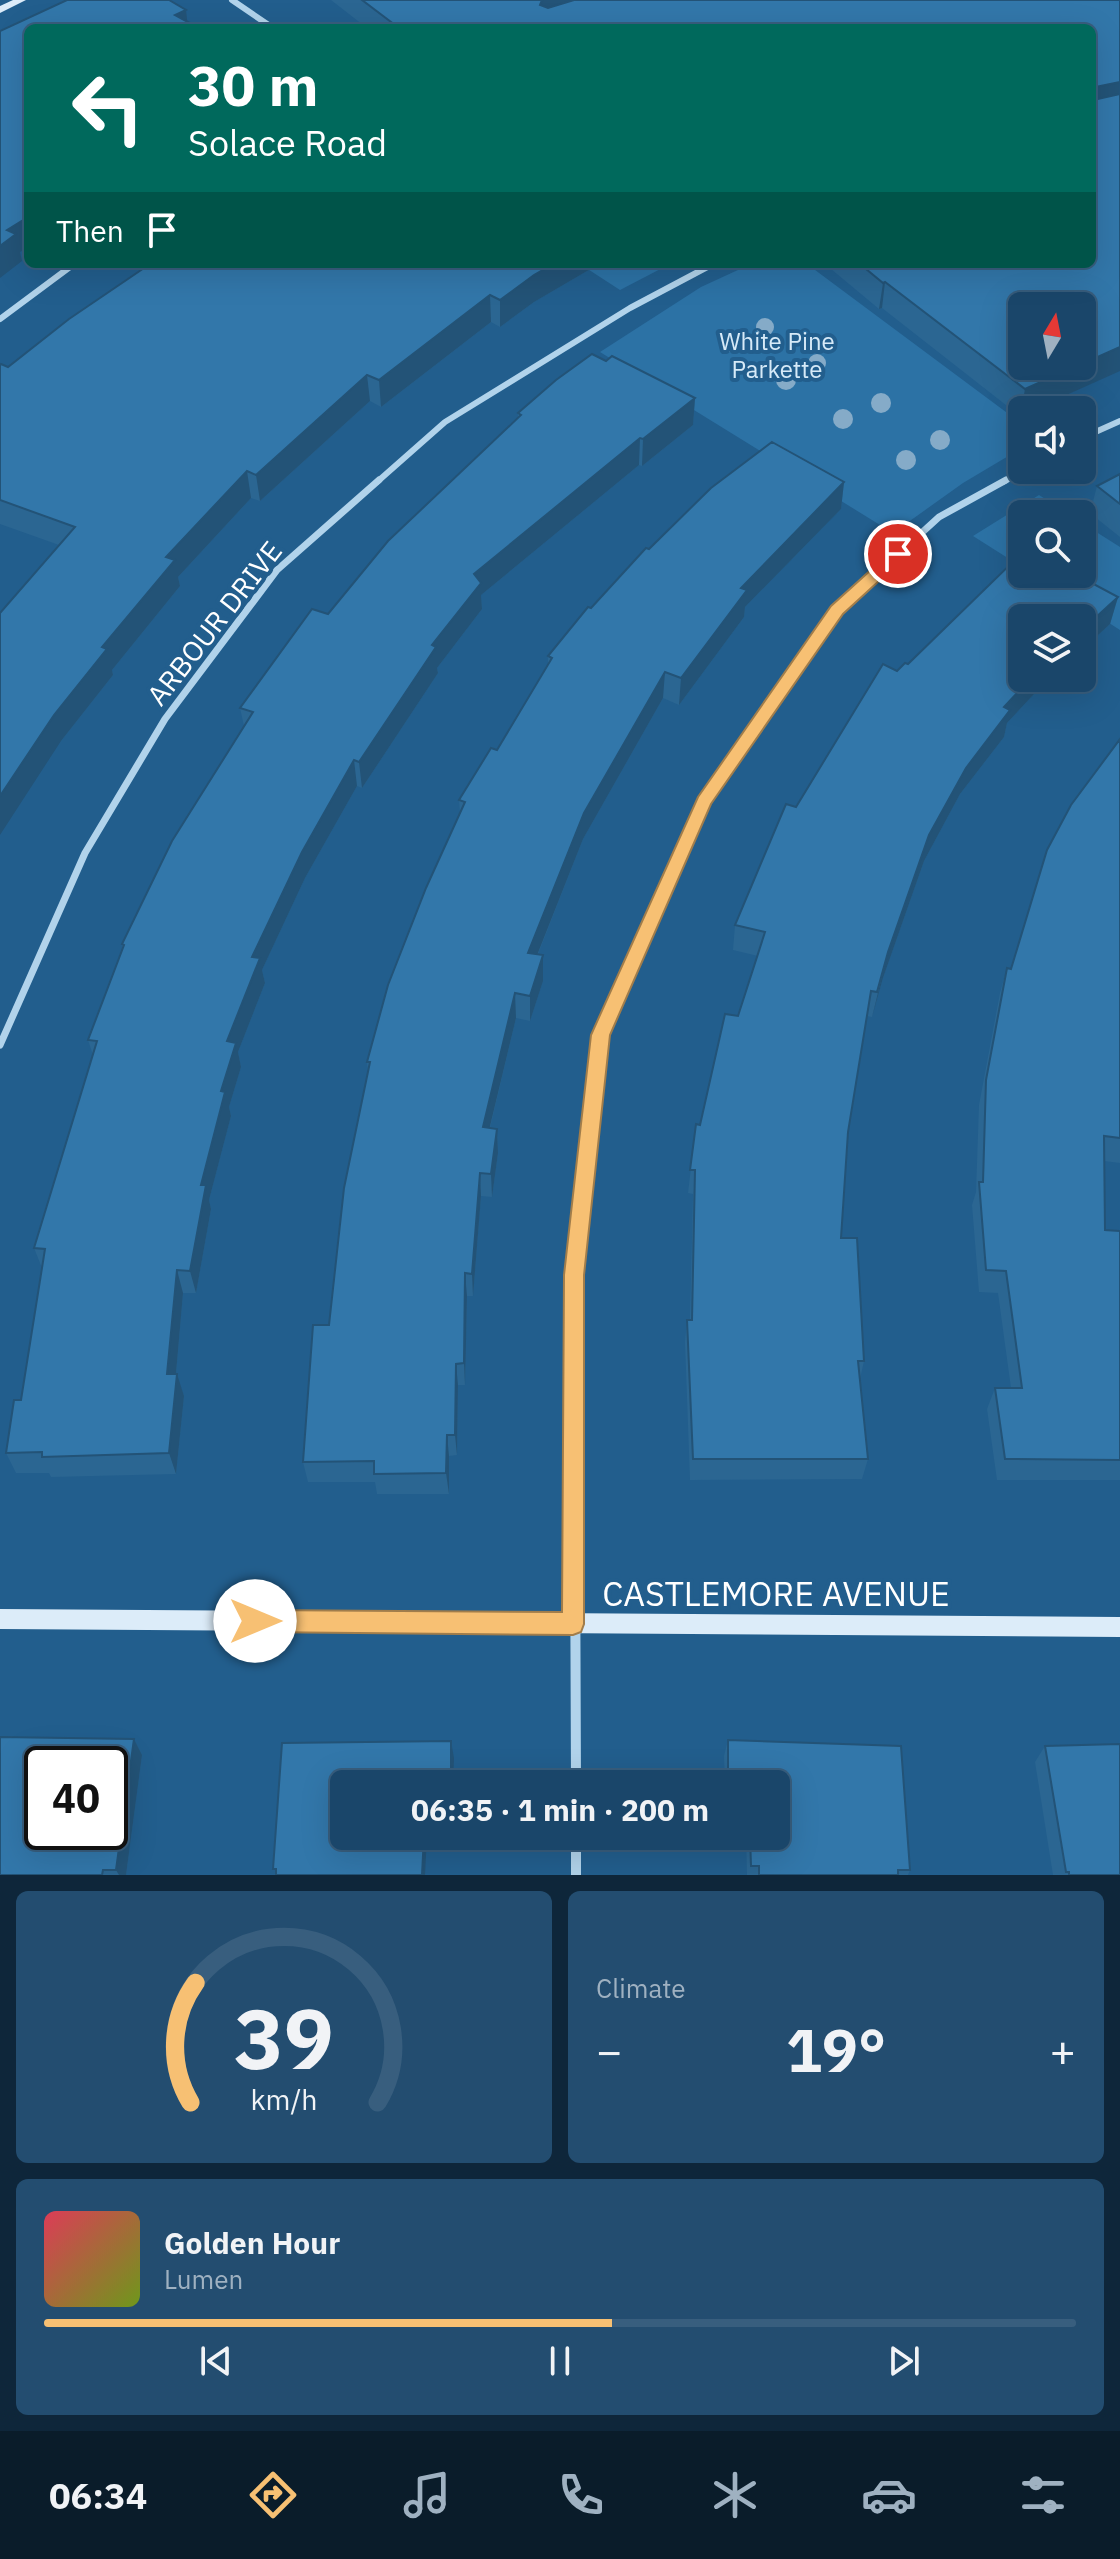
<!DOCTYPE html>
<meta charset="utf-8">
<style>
body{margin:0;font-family:"IBM Plex Sans",sans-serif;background:#234d70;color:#f1f3f6;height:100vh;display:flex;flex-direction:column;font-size:30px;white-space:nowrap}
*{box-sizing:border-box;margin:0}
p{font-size:26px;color:#9fb1c1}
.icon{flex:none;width:44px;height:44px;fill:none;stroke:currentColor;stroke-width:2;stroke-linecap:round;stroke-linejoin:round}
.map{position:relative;height:1875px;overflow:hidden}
.details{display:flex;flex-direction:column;gap:16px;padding:16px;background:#0e263a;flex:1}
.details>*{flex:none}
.hud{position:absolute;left:24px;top:24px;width:1072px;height:244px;border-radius:12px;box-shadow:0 8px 32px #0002,0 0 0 2px #385e7e;background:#00695c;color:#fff;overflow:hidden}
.needle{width:52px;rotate:10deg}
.fabs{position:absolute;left:1008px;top:292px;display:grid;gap:16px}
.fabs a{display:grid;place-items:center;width:88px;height:88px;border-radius:12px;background:#1a466a;box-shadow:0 8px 32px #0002,0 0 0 2px #385e7e;font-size:40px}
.speed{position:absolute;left:24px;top:1746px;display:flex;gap:16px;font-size:40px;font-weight:700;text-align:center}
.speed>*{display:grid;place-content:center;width:104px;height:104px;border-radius:50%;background:#1a466a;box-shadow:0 8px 32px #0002,0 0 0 2px #385e7e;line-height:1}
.speed .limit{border:4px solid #111;border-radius:12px;background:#fff;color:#111}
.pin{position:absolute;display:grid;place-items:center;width:68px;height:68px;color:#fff;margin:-34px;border:4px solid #fff;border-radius:50%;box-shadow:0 2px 8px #0007}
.me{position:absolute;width:88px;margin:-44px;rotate:90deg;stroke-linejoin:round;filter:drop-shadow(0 0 6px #0008)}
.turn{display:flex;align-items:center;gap:28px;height:168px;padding:0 32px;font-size:36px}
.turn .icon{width:104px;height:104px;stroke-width:2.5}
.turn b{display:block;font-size:56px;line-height:68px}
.then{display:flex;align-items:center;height:76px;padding:0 32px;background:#0003;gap:16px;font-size:30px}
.big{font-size:60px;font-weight:800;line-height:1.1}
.details .widget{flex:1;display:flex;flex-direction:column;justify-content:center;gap:12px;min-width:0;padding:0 28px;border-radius:12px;background:#234d70}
.details .dial{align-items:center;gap:0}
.dial svg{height:208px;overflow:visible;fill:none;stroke:#385e7e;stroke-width:7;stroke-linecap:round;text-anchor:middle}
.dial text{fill:#f1f3f6;stroke:none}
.song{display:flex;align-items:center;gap:24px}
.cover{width:96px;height:96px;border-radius:12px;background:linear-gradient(135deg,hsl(350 70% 55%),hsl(80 70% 35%))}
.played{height:8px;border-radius:4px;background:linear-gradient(90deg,#f7c073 55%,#385e7e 55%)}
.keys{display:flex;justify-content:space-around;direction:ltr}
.heat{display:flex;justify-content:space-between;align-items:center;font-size:44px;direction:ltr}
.details .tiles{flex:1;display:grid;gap:16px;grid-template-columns:1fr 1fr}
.widget:last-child{grid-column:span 2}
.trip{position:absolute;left:330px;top:1770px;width:460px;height:80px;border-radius:12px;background:#1a466a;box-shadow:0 8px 32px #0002,0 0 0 2px #385e7e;font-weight:800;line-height:80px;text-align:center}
.tabs{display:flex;height:128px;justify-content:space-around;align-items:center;background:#0a1c2a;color:#9fb1c1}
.tabs .icon{width:56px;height:56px}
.tabs .current{color:#f7c073}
.tabs b{font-size:36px;color:#f1f3f6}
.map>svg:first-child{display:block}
.green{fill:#2c72a5}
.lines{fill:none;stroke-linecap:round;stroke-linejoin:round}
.street-far2{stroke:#b1d3eb;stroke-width:6}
.street-far1{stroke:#b1d3eb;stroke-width:7}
.street{stroke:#b1d3eb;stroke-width:10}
.secondary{fill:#dcecf9;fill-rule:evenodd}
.tree{fill:#85abc8}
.wall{fill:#2b6692}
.shaded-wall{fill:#235377}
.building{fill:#3277aa;stroke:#235377;stroke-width:2;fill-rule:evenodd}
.route{fill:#f7c073;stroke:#a17d4b;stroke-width:2}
.labels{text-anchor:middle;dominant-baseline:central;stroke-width:8;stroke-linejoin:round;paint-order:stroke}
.far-park-label{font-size:24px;fill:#d6eaf8;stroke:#225e8d}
.street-label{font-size:28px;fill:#fff;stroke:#225e8d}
.near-street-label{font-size:34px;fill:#fff;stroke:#225e8d}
</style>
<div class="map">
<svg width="1120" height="1875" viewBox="0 0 1120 1875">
<rect width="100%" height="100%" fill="#225e8d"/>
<g class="green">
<path d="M580,264H670L620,290Z"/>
<path d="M751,264H807L1022,424V448L963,483L893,533L600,352L701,287Z"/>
<path d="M1039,495L1069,514H1022V567L973,536Z"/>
<path d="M1082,523L1120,547V630L1033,574H1082Z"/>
</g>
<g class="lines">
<g class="street-far2">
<path d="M232,0L273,28"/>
<path d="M0,319L74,264"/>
<path d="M1082,438L1120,421"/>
<path d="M377,482L445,422L630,308L713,264"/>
<path d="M1003,482L1024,470"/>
</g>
<g class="street-far1">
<path d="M0,1045L85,853L165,719L277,570L379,480"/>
<path d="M594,1095L600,1035L704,802L837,610L939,517L1006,480"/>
</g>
<g class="street">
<path d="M576,1784L574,1275L594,1093"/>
<path d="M576,1836V1875"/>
</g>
<g class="secondary">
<path d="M13,0H26L0,13V6Z"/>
<path d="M0,1609L1120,1617V1637L0,1629Z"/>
</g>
</g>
<g class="tree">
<circle cx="765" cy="327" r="9"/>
<circle cx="729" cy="343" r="9"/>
<circle cx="817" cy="363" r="9"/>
<circle cx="786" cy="380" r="10"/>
<circle cx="881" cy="403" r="10"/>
<circle cx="843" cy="419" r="10"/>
<circle cx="940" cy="440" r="10"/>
<circle cx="906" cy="460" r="10"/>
</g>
<g class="wall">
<path d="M331,0H1120L1114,373L1033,410H1022L1020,416L882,308L879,309L825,264H1092V28H367Z"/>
<path d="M150,264H599L534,302L500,327L491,322L381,407L370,401L260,501L251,498L178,577L180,586L112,670L113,675L61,741L59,545L0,524V365L8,367Z"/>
<path d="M606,361L695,398L693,425L642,466L639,465L481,595L482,609L437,668L438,673L362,788L357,786L305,878L262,970L265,983L238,1052L241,1067L229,1107L231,1116L209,1200L211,1209L196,1293H183L176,1374L184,1396L176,1474L51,1477L49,1473H16L6,1453L21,1400L42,1268L34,1248L93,1055L88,1040L123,949L122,944L244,726L240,708L328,614L518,419V413Z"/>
<path d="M1120,474V537L1090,513L1097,486Z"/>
<path d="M844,482L841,509L745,607L744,617L679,705L663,698L583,839L538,954L543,955V981L530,1021L516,1018L490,1128L497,1129L498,1153L492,1197L481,1196L473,1296H467L465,1385H458L457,1455L449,1456V1494H377L375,1482H308L303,1462L329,1325L368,1071L367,1062L460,813L459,800L497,750L548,665V656L591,608L649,549Z"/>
<path d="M1022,553V574H1075L1118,597L1110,624L1082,650V618H1022V678H1049L1007,723L1004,737L960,794L924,861L883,978L872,1017L867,1016L848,1132L841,1238H857L864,1361L860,1379L868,1459L862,1479L690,1480L685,1342L687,1320H690L693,1194L688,1193L696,1124L700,1125L725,1014L738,1016L758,956L733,950L735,925L786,804L796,807L883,664L897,671L905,663L908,664Z"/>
<path d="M1120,739V1163L1104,1161L1105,1230L1120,1231V1480H997L987,1409L995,1388H1011L998,1293L979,1292L972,1205L976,1192L979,1105L1000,993L1007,968L1011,969Z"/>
<path d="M134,1739L142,1755L126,1875H0Z"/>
<path d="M728,1740L910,1870L908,1875H747L746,1836H776V1784H725L724,1756Z"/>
<path d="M1045,1746L1120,1875H1053L1035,1762Z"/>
</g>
<g class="shaded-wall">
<path d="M542,0H618L544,22L540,5Z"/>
<path d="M186,10L188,28L175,15Z"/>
<path d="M1120,82V105L1092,113V95L1096,87Z"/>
<path d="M28,217V248L20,252L22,261L0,278V246L7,230Z"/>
<path d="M553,264H599L534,302L500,327V300L534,275Z"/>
<path d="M885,282L882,308L879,309L883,283Z"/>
<path d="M490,295L491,322L381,407L379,380Z"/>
<path d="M1120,347V371L1033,410H1022V415L1020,416L1025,389L1077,366H1082V364Z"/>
<path d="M367,375L370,401L260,501L256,475Z"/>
<path d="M695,398L693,425L642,466L643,439Z"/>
<path d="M640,438L639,465L481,595L482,609L437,668L438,673L362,788L359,762L432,645L474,574Z"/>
<path d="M247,471L251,498L178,577L180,586L112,670L113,675L61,741L0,835V796L54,715L166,557Z"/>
<path d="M844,482L841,509L745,607L744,617L679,705L681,678L741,588Z"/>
<path d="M1118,597L1110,624L1082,650V630Z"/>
<path d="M665,672L663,698L583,839L528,978V953L584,813Z"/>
<path d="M1031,678H1049L1007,723L1004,737L960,794L924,861L883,978L872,1017L888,952L929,835L966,768L1004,707Z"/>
<path d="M354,760L357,786L305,878L262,970L265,983L238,1052L241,1067L229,1107L231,1116L209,1200L211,1209L196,1293L190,1271L201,1185L221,1091L227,1041L252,957L302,852Z"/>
<path d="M543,955V981L530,1021V996Z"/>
<path d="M515,993L516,1018L484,1151L483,1127Z"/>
<path d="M497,1129L498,1153L492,1197L491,1174Z"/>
<path d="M480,1173L481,1196L473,1296L472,1274Z"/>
<path d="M177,1270L183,1293L174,1396L167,1374Z"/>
<path d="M465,1273L467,1296L465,1385L464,1363Z"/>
<path d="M456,1364L458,1385L457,1455L455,1435Z"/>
<path d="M177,1374L184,1396L176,1474L169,1453Z"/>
<path d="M447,1435L449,1456V1494L446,1473Z"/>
<path d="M134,1739L142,1755L126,1875H119L116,1870Z"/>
<path d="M451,1741L454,1758L453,1784H451Z"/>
<path d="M424,1836H427L425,1875H422Z"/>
</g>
<g class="building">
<path d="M67,0H169L186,10L175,15L199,28H28V217L7,230L16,234L0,246V31Z"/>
<path d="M362,0H542L540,5L548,8L574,0H1120V82L1096,87L1092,95L1098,99L1120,94V347L1082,364V306H1022V366H1077L1025,389L885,282L883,283L860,264H1092V28H399Z"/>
<path d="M150,264H553L534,275L500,300L490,295L379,380L367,375L256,475L247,471L166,557L175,560L102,647L107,649L54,715L0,796V613L75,527L0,500V365L1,364L8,367L69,319Z"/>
<path d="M592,354L606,361L612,356L695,398L643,439L640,438L474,574L481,583L432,645L436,647L359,762L354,760L302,852L252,957L260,958L227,1041L236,1043L221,1091L225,1092L201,1185H206L190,1271L177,1270L167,1374H177L169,1453L42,1457V1452L6,1453L14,1400H21L45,1249L34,1248L97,1041L88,1040L124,945L122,944L172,841L253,712L240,708L312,609L328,614L388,541L521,415L518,413L556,380Z"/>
<path d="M772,442L844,482L741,588L747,590L681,678L665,672L584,813L528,953L543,955L530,996L515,993L483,1127L497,1129L491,1174L480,1173L472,1274L465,1273L464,1363L456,1364L455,1435H447L446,1473L374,1474V1461L303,1462L313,1325H329L344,1188L370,1062H367L388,985L426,888L465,802L459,800L491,748L497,750L552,658L548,656L588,607L591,608L646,548L649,549L711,488Z"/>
<path d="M1120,474V504L1097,486Z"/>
<path d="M1022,553V574H1075L1118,597L1082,630V618H1022V678H1031L1004,707L1010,710L966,768L929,835L888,952L877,992L871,991L848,1132L841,1238H857L864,1361H858L868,1459H693L687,1320H692L695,1170H690L696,1124L700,1125L725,1014L738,1016L765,932L735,925L786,804L796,807L883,664L897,671L905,663L908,664Z"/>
<path d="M1120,739V1138L1104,1136L1105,1230L1120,1231V1460L1005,1459L995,1388H1022L1006,1271L986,1270L979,1182H983L986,1080L1007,968L1011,969L1047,850L1071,805Z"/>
<path d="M0,1737L134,1739L116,1870H103L102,1875H0ZM42,1764H110V1832H42Z"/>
<path d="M728,1740L901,1746L910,1870H898V1875H759V1866H751L750,1836H776V1784H728Z"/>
<path d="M451,1741V1784H344V1836H424L422,1875H276V1869H273L282,1743Z"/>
<path d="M1120,1744V1875H1069V1872H1066L1045,1746Z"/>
</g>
<path class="route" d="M898,549L906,554L904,558L843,614L711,804L610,1035L584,1275V1624L581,1632L573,1635L255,1632L247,1629L243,1621L247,1613L255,1610L562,1612L564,1275L591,1035L698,797L831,606L893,550Z"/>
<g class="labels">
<g class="far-park-label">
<text x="777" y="341">White Pine<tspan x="777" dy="28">Parkette</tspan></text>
</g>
<g class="street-label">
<text transform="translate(214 623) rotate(-52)">ARBOUR DRIVE</text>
</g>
<g class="near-street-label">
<text x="776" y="1593">CASTLEMORE AVENUE</text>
</g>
</g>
</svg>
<div class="fabs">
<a><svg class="needle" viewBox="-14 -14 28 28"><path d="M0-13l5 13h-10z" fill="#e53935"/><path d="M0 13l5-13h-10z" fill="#9fb1c1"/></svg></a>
<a><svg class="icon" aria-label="sound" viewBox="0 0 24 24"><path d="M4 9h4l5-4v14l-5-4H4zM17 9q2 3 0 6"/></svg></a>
<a><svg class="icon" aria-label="search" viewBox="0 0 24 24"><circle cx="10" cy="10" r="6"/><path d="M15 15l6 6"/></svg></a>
<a><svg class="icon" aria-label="layers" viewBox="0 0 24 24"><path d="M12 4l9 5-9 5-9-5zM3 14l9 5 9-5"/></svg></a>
</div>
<div class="speed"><div class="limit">40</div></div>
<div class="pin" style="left:898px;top:554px;background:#d93025"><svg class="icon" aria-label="arrive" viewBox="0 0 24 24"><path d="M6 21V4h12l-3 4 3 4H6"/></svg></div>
<svg class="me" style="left:255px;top:1621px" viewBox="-20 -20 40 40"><circle r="19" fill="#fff"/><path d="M0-13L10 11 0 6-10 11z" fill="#f7c073"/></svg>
<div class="trip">06:35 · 1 min · 200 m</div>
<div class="hud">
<div class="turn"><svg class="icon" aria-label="left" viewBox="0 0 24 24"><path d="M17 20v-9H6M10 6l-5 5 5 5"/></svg><div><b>30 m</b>Solace Road</div></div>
<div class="then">Then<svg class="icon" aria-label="arrive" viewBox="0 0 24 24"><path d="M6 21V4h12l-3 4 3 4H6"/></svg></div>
</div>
</div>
<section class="details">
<div class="tiles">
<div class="widget dial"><svg viewBox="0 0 100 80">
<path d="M14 69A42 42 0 1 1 86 69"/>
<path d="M14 69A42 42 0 0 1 16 23" stroke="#f7c073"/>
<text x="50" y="56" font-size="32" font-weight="700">39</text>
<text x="50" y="72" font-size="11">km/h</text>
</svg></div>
<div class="widget"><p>Climate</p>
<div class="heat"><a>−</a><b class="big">19°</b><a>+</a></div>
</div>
<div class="widget">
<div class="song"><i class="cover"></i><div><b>Golden Hour</b><p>Lumen</p></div></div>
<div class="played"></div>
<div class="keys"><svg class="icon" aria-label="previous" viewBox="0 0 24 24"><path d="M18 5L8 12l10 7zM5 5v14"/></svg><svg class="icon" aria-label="pause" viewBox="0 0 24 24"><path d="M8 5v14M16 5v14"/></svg><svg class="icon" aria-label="next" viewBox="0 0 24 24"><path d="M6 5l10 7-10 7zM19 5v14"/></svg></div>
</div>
</div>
</section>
<nav class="tabs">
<b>06:34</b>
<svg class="icon current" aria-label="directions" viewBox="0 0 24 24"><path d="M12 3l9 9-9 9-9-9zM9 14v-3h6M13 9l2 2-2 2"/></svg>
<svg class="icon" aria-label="music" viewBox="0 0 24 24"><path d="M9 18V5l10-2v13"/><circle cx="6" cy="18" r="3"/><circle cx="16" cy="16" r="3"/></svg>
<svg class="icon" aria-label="phone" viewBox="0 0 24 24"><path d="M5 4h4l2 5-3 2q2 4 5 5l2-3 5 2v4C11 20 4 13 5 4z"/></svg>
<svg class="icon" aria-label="climate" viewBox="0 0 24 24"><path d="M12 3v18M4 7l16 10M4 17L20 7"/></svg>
<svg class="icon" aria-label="car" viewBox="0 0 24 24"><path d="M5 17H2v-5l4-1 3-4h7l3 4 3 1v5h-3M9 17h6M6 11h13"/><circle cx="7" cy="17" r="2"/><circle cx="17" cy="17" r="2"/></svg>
<svg class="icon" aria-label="filters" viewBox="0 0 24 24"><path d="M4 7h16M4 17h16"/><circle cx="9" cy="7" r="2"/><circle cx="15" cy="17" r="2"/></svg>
</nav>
